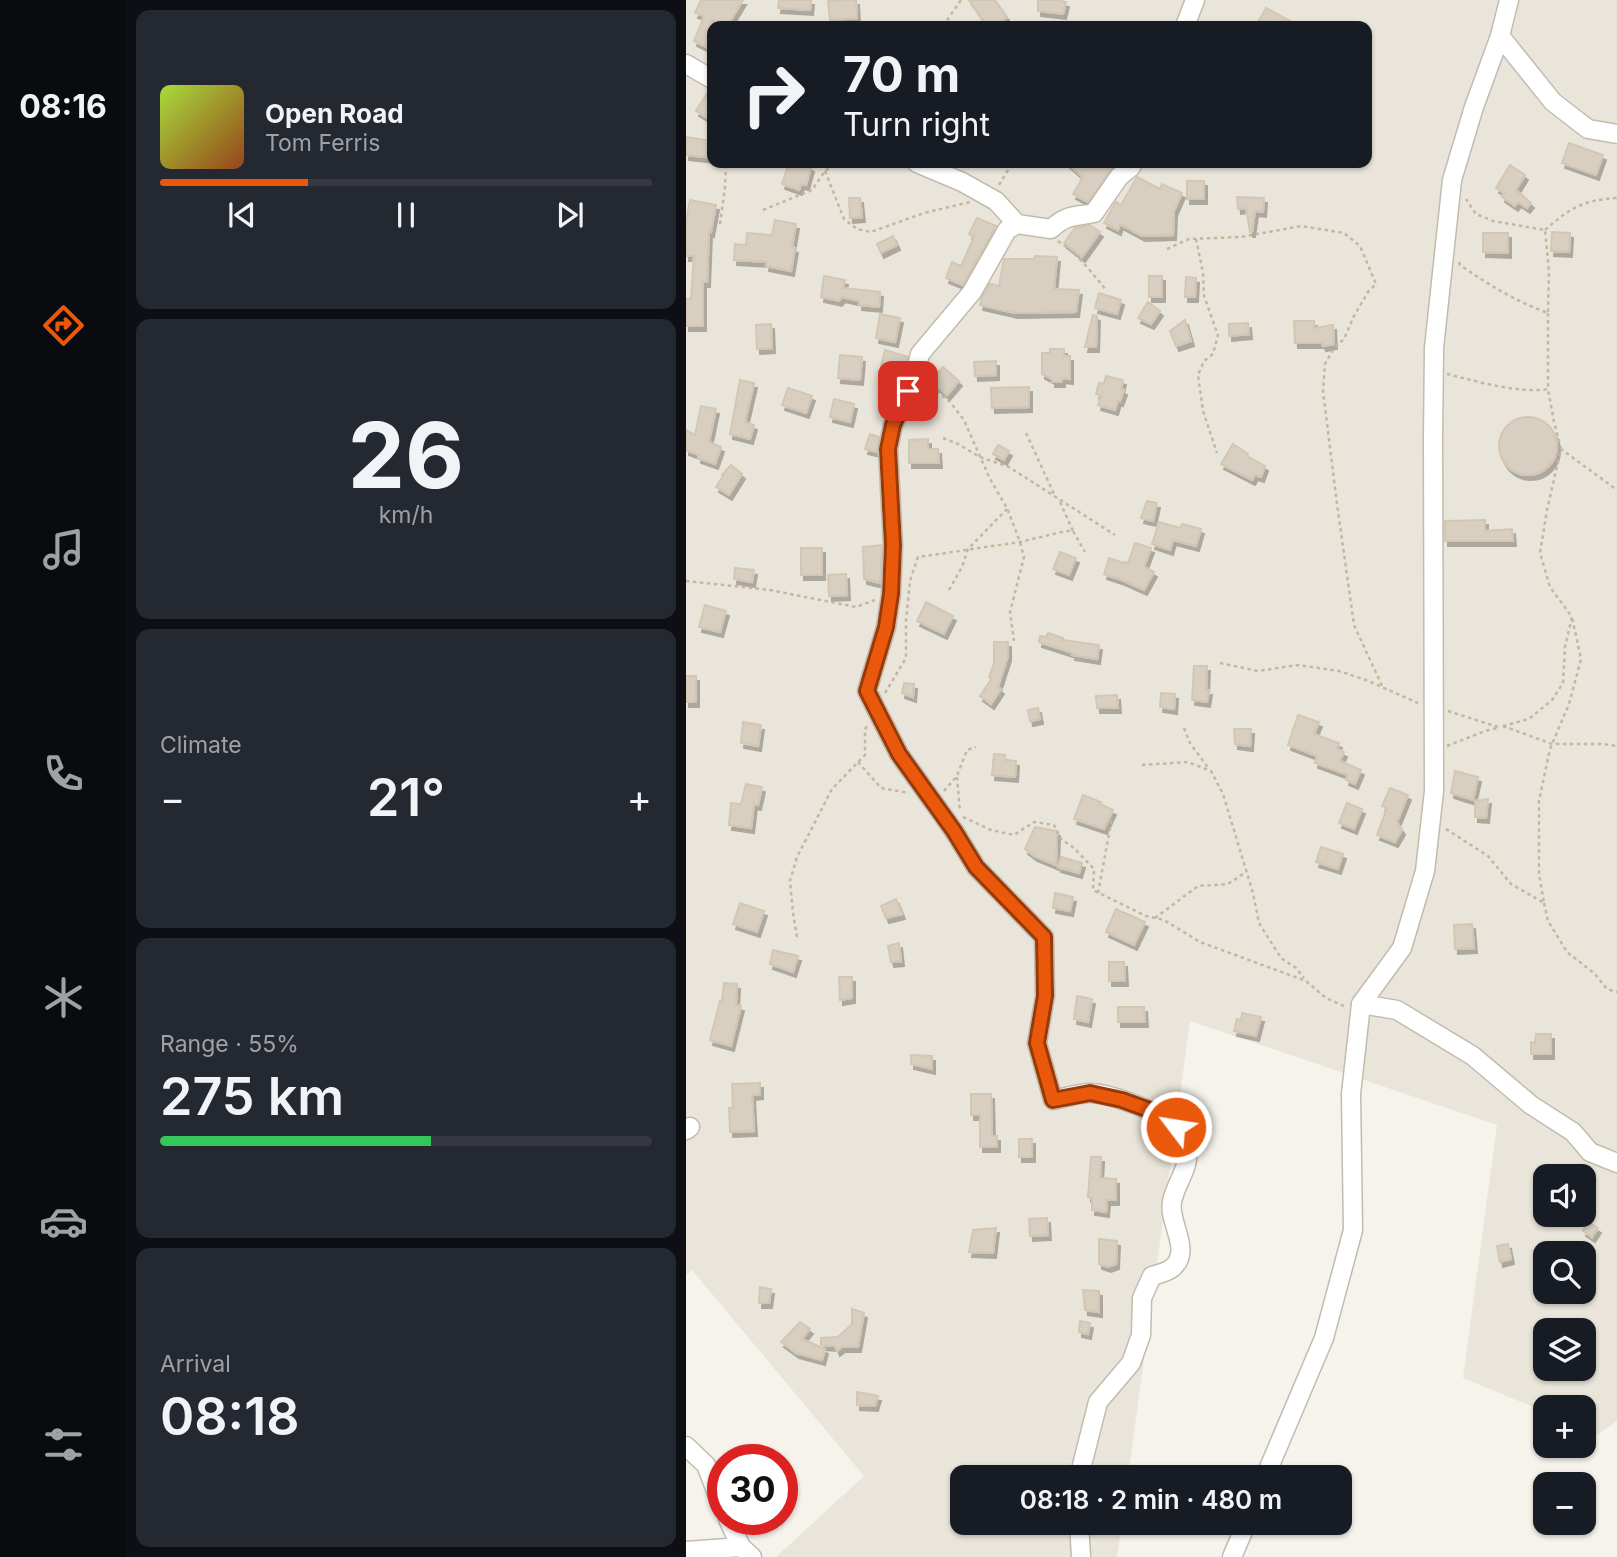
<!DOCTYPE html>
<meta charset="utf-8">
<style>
body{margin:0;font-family:Inter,sans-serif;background:#242831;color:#f1f3f6;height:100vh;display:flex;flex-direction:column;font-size:26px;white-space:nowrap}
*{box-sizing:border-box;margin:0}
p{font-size:23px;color:#9ea1a6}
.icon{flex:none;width:38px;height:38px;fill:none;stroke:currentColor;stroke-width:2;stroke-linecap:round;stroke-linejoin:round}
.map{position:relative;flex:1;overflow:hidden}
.drawer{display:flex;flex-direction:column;gap:10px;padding:10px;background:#0d0f14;width:560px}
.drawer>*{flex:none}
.banner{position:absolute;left:21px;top:21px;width:665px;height:147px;border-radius:14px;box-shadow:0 2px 5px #0004;background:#171b24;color:#f1f3f6;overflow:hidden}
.controls{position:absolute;left:847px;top:1164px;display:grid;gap:14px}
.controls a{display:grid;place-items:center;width:63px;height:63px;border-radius:14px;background:#171b24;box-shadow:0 2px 5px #0004;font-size:35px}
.speed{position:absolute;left:21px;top:1444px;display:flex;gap:14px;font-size:35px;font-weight:700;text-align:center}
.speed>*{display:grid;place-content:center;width:91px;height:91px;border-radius:50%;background:#171b24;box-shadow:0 2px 5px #0004;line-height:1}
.speed .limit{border:10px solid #d22;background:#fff;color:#111}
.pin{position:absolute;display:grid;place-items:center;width:60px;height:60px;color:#fff;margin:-30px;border-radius:14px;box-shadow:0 4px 10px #0006}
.me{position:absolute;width:77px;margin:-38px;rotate:301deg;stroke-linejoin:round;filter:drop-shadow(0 0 5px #0008)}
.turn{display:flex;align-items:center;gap:24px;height:147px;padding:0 21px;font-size:32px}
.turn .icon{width:91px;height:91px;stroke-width:2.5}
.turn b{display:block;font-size:49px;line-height:60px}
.big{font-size:52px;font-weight:600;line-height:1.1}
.drawer .widget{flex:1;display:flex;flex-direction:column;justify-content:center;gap:10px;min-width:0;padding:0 24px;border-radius:14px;background:#242831}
.drawer .dial{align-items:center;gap:0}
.dial b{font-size:91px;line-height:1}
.song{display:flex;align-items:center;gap:21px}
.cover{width:84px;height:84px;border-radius:10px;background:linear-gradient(135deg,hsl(80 70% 55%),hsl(20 70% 35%))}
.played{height:7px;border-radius:4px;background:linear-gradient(90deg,#ea580c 30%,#363941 30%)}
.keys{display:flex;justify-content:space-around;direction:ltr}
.heat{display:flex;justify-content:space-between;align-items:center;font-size:38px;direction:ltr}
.charge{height:10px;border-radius:5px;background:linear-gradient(90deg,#34c759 55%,#363941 0)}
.trip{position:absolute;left:264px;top:1465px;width:402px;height:70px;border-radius:14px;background:#171b24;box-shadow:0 2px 5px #0004;font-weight:600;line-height:70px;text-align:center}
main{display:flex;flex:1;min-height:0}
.tabs{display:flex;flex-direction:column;width:126px;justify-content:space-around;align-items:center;background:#090b0e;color:#9ea1a6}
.tabs .icon{width:49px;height:49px}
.tabs .on{color:#ea580c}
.tabs b{font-size:32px;color:#f1f3f6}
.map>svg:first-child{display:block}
.residential{fill:#eae5da;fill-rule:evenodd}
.building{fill:#d8cfc1;stroke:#d3c7b4;stroke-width:2;filter:url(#shadow)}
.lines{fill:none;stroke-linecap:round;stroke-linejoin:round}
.minor-casing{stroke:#c2bbae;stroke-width:21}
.path{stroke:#c4b79f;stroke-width:2.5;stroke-dasharray:3.5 3.5;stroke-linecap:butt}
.minor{stroke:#fff;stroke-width:18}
.route-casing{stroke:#983908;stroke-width:18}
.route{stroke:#ea580c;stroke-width:12}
</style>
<main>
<nav class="tabs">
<b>08:16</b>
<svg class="icon on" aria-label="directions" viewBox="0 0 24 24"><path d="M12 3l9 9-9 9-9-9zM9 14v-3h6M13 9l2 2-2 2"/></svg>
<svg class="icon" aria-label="music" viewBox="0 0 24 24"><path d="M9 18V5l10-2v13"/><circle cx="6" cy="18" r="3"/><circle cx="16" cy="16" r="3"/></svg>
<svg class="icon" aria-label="phone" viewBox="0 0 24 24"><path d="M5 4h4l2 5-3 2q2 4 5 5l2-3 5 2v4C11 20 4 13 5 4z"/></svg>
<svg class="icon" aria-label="climate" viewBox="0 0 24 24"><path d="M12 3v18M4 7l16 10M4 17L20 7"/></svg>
<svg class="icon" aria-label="car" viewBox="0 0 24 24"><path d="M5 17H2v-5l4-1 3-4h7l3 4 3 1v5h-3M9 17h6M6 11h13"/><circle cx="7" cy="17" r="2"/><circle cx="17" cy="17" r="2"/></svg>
<svg class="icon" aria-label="filters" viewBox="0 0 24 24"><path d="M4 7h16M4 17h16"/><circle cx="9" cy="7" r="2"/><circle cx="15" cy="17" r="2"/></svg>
</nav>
<section class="drawer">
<div class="widget">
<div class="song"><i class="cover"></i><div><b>Open Road</b><p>Tom Ferris</p></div></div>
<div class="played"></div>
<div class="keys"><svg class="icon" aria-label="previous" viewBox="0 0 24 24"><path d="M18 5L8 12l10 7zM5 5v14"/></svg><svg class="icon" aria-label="pause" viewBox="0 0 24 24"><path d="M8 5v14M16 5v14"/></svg><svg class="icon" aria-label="next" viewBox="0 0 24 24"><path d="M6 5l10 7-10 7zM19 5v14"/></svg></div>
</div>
<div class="widget dial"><b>26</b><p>km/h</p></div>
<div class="widget"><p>Climate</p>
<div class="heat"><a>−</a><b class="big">21°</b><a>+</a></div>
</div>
<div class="widget"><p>Range · 55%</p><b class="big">275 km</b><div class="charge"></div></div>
<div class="widget"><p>Arrival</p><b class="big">08:18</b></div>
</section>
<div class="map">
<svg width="931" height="1557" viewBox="0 0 931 1557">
<defs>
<filter id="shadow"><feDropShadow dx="3" dy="5" stdDeviation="0" flood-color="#0004"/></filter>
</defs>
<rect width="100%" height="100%" fill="#f6f3ec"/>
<path class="residential" d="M0,0H931V1421L911,1435L898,1429V1407H859V1412L777,1378L811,1125L504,1021L442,1477H276V1522L436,1523L431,1557H90L178,1476L6,1270L0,1275ZM26,26H681V163H26ZM859,1176H898V1214H859ZM859,1253H898V1292H859ZM859,1330H898V1368H859Z"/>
<g class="building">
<path d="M15,0H57L42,25L26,20V50L8,41L18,16L9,13Z"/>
<path d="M93,0H125L124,10L92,8Z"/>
<path d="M170,0L171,18L144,20L142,1Z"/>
<path d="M283,0H309L321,17L311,26H301Z"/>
<path d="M352,0H370L380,2L377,14L352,11Z"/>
<path d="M580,8L613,26H570Z"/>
<path d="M23,90H26V121L10,111Z"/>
<path d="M0,137L26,141V158L0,155Z"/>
<path d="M883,143L917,155L910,175L876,163Z"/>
<path d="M103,163H122L121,165L125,167L120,185L115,184L113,190L96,184Z"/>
<path d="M381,163H430L402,202L387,194L397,177Z"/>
<path d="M824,165L839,175L830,190L845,203L841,208L832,202L829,206L816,197L818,193L810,188Z"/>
<path d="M451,177L474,189L476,184L496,193L488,211L487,235L456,236L434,224L432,230L418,223L430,202L435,205Z"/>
<rect x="501" y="181" width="17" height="18"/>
<path d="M551,197L578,198L577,212L569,211L566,232H564L560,208L552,209Z"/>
<path d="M163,198H174L176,217L164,218Z"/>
<path d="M4,200L30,205L25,232L23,231L21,282H17V326H0V299H5L8,256H0V220Z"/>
<path d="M291,218L310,226L277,285L260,278L266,262L275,266L288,237L283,234Z"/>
<path d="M89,220L110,224L106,247L109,248L105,271L80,266L81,262L48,260L49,244L60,245L61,233L86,235Z"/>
<path d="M404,225L414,232L396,257L378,243L389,228Z"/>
<path d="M866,232L884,233L883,252L865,251Z"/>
<path d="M797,233H822V253L797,252Z"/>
<path d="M207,236L211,245L195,253L191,244Z"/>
<path d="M349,256L371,257L368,289L393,290L390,312L329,313L294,305L296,297L304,284L313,286L318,259H348Z"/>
<path d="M138,276L159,280L157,288L194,292L193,307L173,305V301L156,297L153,301L135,297Z"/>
<rect x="463" y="276" width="13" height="21"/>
<path d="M500,277L510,278L509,297H499Z"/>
<path d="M413,293L435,300L431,314L409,308Z"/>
<path d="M462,302L474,311L465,324L452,318Z"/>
<path d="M194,314L214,318L209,342L190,338Z"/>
<path d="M407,315L411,316L410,347H399Z"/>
<path d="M499,320L505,341L490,346L484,331Z"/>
<path d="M608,321H628V328L647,325L648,344L637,346L636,343H609Z"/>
<path d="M562,323L563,334L543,336V324Z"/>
<path d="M85,324L86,348L71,349L70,325Z"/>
<path d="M364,349H378V356H384V379L376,378V382H366V379L356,374V353H364Z"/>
<path d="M199,350L222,357L217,372L195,366Z"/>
<path d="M154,355L176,357L174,380L152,378Z"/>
<path d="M310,361V375L289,376L288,362Z"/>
<path d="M257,367L273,381L261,395L245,381Z"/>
<path d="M420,376L437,380L435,389L438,390L434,401L432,400L429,410L412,405L415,396L410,394L413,383L418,384Z"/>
<path d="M54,380L68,383L59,422L68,425L64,439L44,434Z"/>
<path d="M343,387V407L306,408L305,388Z"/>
<path d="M102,388L126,396L120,413L96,405Z"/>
<path d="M148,399L168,404L164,422L144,417Z"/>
<path d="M15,406L30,409L23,442L35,447L29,464L12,458L13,455L0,450V430L9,435Z"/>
<circle cx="842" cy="446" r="29"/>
<path d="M184,434L193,437L191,452L179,449Z"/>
<path d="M242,439V449H252L253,463H223V440Z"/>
<path d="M547,444L562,454L561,456L579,466L575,477L569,475L566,480L535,464Z"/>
<path d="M312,445L323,451L318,460L307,454Z"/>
<path d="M45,465L56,474L43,495L30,487L37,476L36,475Z"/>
<path d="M461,501L471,503L467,521L455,518Z"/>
<path d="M799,520V531L826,529L827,541H759V521Z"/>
<path d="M473,522L494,528L496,524L515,529L510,546L487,540L484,550L466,544Z"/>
<path d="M449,543L465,548L458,567L468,572L458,590L436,580L418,574L423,558L438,563L439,562L442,563Z"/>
<path d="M196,545L194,583L178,579L177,547Z"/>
<rect x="115" y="548" width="21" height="27"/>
<path d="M374,552L390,558L383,575L367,569Z"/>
<path d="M49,568L68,570L66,582L48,579Z"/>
<path d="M160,574L161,595L143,596L142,575Z"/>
<path d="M240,602L267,616L258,634L231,621Z"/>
<path d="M19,605L40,611L34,632L13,627Z"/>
<path d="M362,633L377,638V640L413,645L411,659L386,655L387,653L353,642L354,636L360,637Z"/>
<path d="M308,642H322V656L312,687L315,689L305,704L294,696L306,678L303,677L308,663Z"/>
<path d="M508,666H521L520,690H523L521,702L506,700Z"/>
<rect x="0" y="676" width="10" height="26"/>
<path d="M218,683L228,684L227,697L216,693Z"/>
<path d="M475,693L489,694L488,709L474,707Z"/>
<path d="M431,695L432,708H411L410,696Z"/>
<path d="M352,708L354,719L344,721L342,710Z"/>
<path d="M612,715L633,722L628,734L653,743L651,749L658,752L654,761L675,770L669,784L660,780L662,775L629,763L631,756L602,745Z"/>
<path d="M57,722L75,725L72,746L55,743Z"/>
<path d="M548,729H565L564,746L549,744Z"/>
<path d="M308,754L319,755V760L330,761L329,777L306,775Z"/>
<path d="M769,771L792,777L787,800L765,793Z"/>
<path d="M60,784L76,787L72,805L68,804L65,828L43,825L45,803L55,804Z"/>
<path d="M704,788L722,795L711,822L716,830L709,842L691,835L701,808L696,806Z"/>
<path d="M397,795L415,802L414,804L427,810L418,829L388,819Z"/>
<path d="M802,799L800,818L789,817V801Z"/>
<path d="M661,803L676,809L668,829L653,823Z"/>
<path d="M349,827L371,831L370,865L348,856L339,849Z"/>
<path d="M635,847L657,854L652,869L630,862Z"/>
<path d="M375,857L396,863L393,873L372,867Z"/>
<path d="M369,893L387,897L384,911L367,908Z"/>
<path d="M210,899L216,914L200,918L195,906Z"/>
<path d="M54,903L78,911L71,932L47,924Z"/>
<path d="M430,909L459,922L448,945L420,932Z"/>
<path d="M786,924L788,948L769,949L768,925Z"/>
<path d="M213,943L215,961L205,962L202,946Z"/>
<path d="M87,950L112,956L107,972L84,964Z"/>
<path d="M423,962H438L439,981H423Z"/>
<path d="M153,977H166V998L154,1000Z"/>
<path d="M38,983L51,984L50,1005L55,1006L45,1046L24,1040L34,1001H36Z"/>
<path d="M391,996L406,999L402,1022L388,1019Z"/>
<path d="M432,1007H458L459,1022H432Z"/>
<path d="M556,1013L575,1017L570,1036L548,1031L551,1019L555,1020Z"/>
<path d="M850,1034H865V1054H845V1042L849,1043Z"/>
<path d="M225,1055L246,1056V1069L225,1064Z"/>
<path d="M74,1083V1094L66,1095L68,1131L44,1132L43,1108H47L46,1084Z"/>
<path d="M285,1094H305L306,1136H311V1147H294V1115H285Z"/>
<rect x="333" y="1139" width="13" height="18"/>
<path d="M405,1157H415L414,1178L430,1179V1200H421L420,1212L406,1210V1198L402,1197Z"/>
<path d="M361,1218L362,1235L344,1236L343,1219Z"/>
<path d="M902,1222L912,1228L906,1237L897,1231Z"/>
<path d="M310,1228L307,1253L283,1252L287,1230Z"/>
<path d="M413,1239L431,1241L430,1264L422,1267L413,1264Z"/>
<path d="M822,1244L825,1259L814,1262L811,1246Z"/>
<path d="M74,1287L85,1289L83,1303H73Z"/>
<path d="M397,1290L413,1291V1312L399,1310Z"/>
<path d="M166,1309L178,1313L172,1347H156L151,1351L149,1346L135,1345V1338L152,1337L166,1324Z"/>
<path d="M394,1321L404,1323L402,1334L393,1332Z"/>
<path d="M114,1322L124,1329L116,1339L139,1349L136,1360L110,1353L95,1342Z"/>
<path d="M171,1392L192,1396L189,1406L171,1405Z"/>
</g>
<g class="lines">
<defs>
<g id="minor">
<path d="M499,26L509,0"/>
<path d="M814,36L867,102L902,129L931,134"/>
<path d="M0,64L26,79"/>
<path d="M231,163L276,182L310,201L331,224L365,229C381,214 388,217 408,213L433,177L445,167L447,163"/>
<path d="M331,224L321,230L286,292L234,354L229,374L207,425L202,449L207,545L205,594L200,627L181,691L213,754L268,831L290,867L358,937L359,996L351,1043L367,1100C378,1098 392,1093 404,1093C424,1093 474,1112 489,1126C494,1131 500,1143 501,1150C504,1168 489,1184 486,1202C482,1223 507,1251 486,1268C481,1272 473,1274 466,1276L456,1298L455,1335L445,1363L412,1402L393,1477"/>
<path d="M675,1004L711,1010L787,1056L845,1105L887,1132L904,1152L931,1163"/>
<path d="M0,1130L4,1127"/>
<path d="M0,1446L20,1465L37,1509"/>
<path d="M579,1477L638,1338L667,1230L665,1094L675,1004L716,948L739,871L748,791L747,438L748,348L766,180L788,107L814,36L823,0"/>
<path d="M42,1519L55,1547L66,1557"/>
<path d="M393,1522L395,1557"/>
<path d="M0,1551L55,1547"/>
<path d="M546,1557L561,1522"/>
</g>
</defs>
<use href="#minor" class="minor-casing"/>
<g class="path">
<path d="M257,26L275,0"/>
<path d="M139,171L158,219L171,229L185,232L238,213L284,202"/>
<path d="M313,185L322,170L323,163"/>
<path d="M77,210L126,190L139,171L151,163"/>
<path d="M34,224L39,187L40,163"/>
<path d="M859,230C884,208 897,200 931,198"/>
<path d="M510,239L517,273L518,296L532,335L527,354L518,361L512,375L517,411L531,453"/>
<path d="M372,241C392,254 406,273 420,290"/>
<path d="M481,249L503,239L555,237L615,226L658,233L674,246L690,284L682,292L668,316L658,339L648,348L639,364L637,391L651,504L668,625L697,688"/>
<path d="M773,262L774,265C803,285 829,301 862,313L863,271L859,230L807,221L790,214L780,199"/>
<path d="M862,313V389"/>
<path d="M761,374C789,381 834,394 862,389L868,422L875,449"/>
<path d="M240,382L264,402L278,420L304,479L321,508L334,542L338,557L324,612L328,641"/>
<path d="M340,433L368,494"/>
<path d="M257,438L272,444L294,457L323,467L429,535"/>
<path d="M374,502L387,531"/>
<path d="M0,581L84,590L170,607L189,600"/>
<path d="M263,590L276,567L282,549L321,509"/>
<path d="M534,663L572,671L611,665L653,671L680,680L732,703"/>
<path d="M199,693L220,658V621L224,581L232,557L334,542L380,531H387L399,552"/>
<path d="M762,711L812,727"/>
<path d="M817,726L843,719L866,700L877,683L879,647L886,617L864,587L854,553L861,510L875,449L931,490"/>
<path d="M817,726L866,744H917L931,746"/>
<path d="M498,728L504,743L523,769"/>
<path d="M761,746L799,731L811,728"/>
<path d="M172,762L195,788L223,793"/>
<path d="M456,765L502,762L525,771L537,794L567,893L573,923L595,958L610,968L618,978"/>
<path d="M271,777L274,812"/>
<path d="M258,791L271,776L281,750L290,747"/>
<path d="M277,817L305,830L328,835L348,822L368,825L375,839L388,848L408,869L407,890L460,916L478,920L514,942L620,981L640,998L660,1007"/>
<path d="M760,829L802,856L825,884L858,903L853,874V801L864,749L883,704L895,659L886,617"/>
<path d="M412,893L426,818"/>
<path d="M858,903L862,921L881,952L909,974L921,989L931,992"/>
<path d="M469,918L512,886L542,884L560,872"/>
<path d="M111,937L107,913L104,881L111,857L146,789L179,755V730L182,723"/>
</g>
<use href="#minor" class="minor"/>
</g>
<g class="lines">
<defs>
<path id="route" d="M222,391L207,425L202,449L207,545L205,594L200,627L181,691L213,754L268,831L290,867L358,937L359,996L351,1043L367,1100L404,1093L436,1100L466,1111L490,1127"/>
</defs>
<use href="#route" class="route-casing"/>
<use href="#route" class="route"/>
</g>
</svg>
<div class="controls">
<a><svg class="icon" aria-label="sound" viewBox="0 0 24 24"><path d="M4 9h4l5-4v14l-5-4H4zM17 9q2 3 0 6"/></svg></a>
<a><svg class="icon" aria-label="search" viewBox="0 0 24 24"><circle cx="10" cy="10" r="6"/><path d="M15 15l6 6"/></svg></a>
<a><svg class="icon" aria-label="layers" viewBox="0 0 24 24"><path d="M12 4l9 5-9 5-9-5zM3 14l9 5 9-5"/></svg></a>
<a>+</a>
<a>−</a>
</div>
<div class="speed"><div class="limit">30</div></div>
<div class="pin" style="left:222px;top:391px;background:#d93025"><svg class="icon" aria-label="arrive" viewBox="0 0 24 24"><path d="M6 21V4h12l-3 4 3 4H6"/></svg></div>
<svg class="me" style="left:490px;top:1127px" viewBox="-20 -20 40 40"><circle r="17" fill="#ea580c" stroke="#fff" stroke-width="3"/><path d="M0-11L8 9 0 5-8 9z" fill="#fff"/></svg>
<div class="trip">08:18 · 2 min · 480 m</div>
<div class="banner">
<div class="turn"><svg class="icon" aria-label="right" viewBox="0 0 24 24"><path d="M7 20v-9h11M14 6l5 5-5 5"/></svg><div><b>70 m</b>Turn right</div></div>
</div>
</div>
</main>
